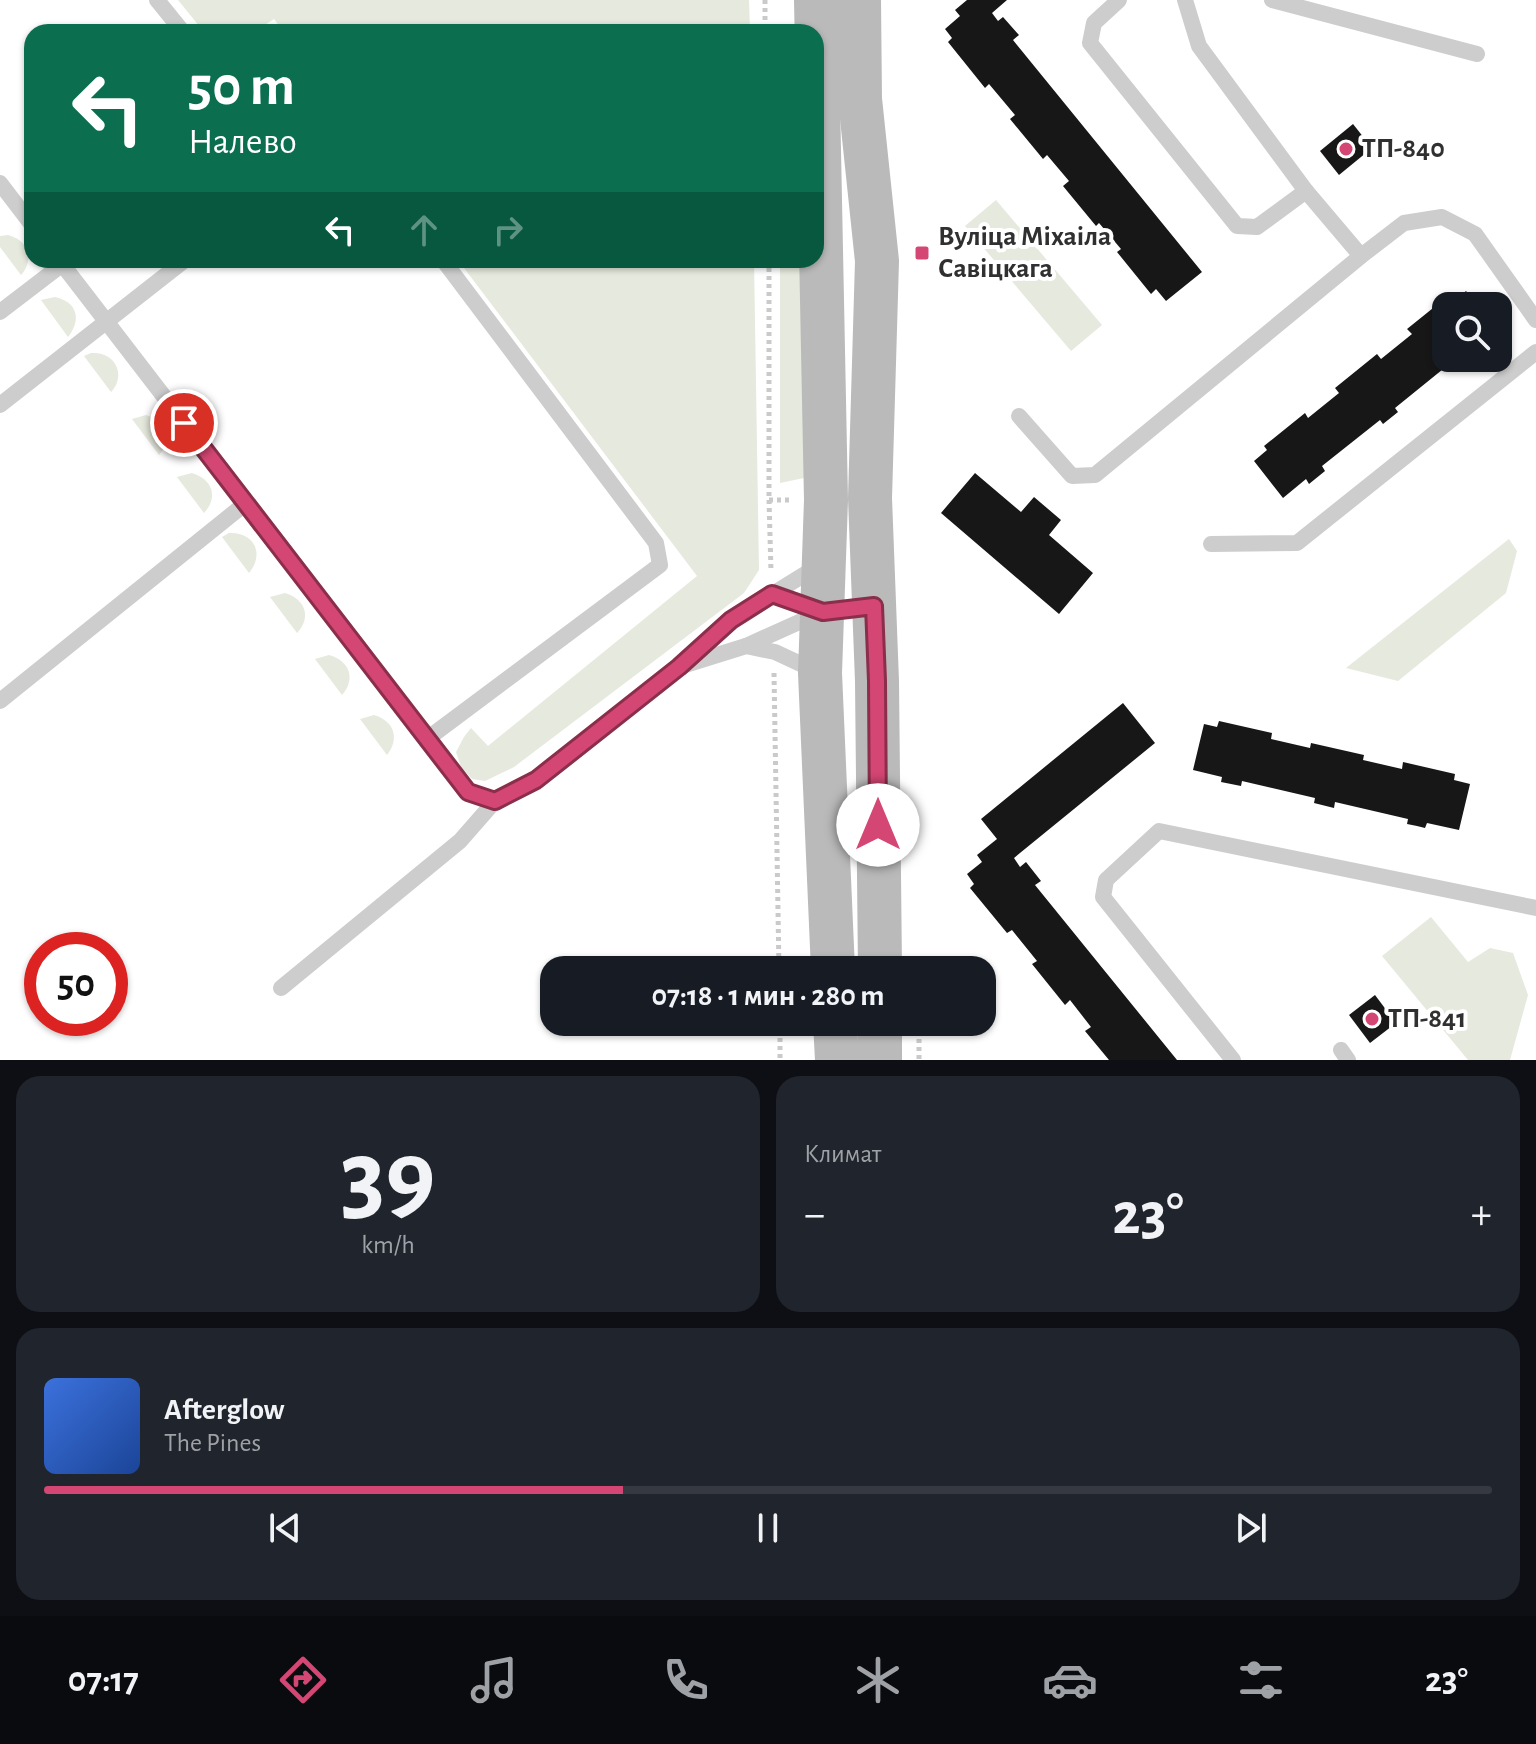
<!DOCTYPE html>
<html lang="ru">
<meta charset="utf-8">
<style>
body{margin:0;font-family:"Alegreya Sans",sans-serif;background:#20242c;color:#f1f3f6;height:100vh;display:flex;flex-direction:column;font-size:30px;white-space:nowrap}
*{box-sizing:border-box;margin:0}
p{font-size:26px;color:#9ea1a6}
.icon{flex:none;width:44px;height:44px;fill:none;stroke:currentColor;stroke-width:2;stroke-linecap:round;stroke-linejoin:round}
.map{position:relative;height:1060px;overflow:hidden}
.panel{display:flex;flex-direction:column;gap:16px;padding:16px;background:#0d0f14;flex:1}
.panel>*{flex:none}
.hud{position:absolute;left:24px;top:24px;width:800px;height:244px;border-radius:24px;box-shadow:0 2px 6px #0004;background:#0b6e4f;color:#fff;overflow:hidden}
.controls{position:absolute;left:1432px;top:292px;display:grid;gap:16px}
.controls a{display:grid;place-items:center;width:80px;height:80px;border-radius:16px;background:#171b24;box-shadow:0 2px 6px #0004;font-size:40px}
.speed{position:absolute;left:24px;top:932px;display:flex;gap:16px;font-size:40px;font-weight:700;text-align:center}
.speed>*{display:grid;place-content:center;width:104px;height:104px;border-radius:50%;background:#171b24;box-shadow:0 2px 6px #0004;line-height:1}
.speed .limit{border:12px solid #d22;background:#fff;color:#111}
.pin{position:absolute;display:grid;place-items:center;width:68px;height:68px;color:#fff;margin:-34px;border:4px solid #fff;border-radius:50%;box-shadow:0 2px 8px #0007}
.me{position:absolute;width:88px;margin:-44px;rotate:0deg;stroke-linejoin:round;filter:drop-shadow(0 0 6px #0008)}
.turn{display:flex;align-items:center;gap:28px;height:168px;padding:0 32px;font-size:36px}
.turn .icon{width:104px;height:104px;stroke-width:2.5}
.turn b{display:block;font-size:56px;line-height:68px}
.lanes{display:flex;align-items:center;height:76px;padding:0 32px;background:#0003;justify-content:center;gap:40px;direction:ltr}
.lanes .off{opacity:.35}
.big{font-size:60px;font-weight:700;line-height:1.1}
.panel .widget{flex:1;display:flex;flex-direction:column;justify-content:center;gap:12px;min-width:0;padding:0 28px;border-radius:24px;background:#20242c}
.panel .dial{align-items:center;gap:0}
.dial b{font-size:104px;line-height:1}
.song{display:flex;align-items:center;gap:24px}
.cover{width:96px;height:96px;border-radius:12px;background:linear-gradient(135deg,hsl(220 70% 55%),hsl(220 70% 35%))}
.played{height:8px;border-radius:4px;background:linear-gradient(90deg,#d44673 40%,#363941 40%)}
.keys{display:flex;justify-content:space-around;direction:ltr}
.heat{display:flex;justify-content:space-between;align-items:center;font-size:44px;direction:ltr}
.panel .tiles{flex:1;display:grid;gap:16px;grid-template-columns:1fr 1fr}
.widget:last-child{grid-column:span 2}
.trip{position:absolute;left:540px;top:956px;width:456px;height:80px;border-radius:24px;background:#171b24;box-shadow:0 2px 6px #0004;font-weight:700;line-height:80px;text-align:center}
.dock{display:flex;height:128px;justify-content:space-around;align-items:center;background:#090b0e;color:#9ea1a6}
.dock .icon{width:56px;height:56px}
.dock .current{color:#d44673}
.dock b{font-size:36px;color:#f1f3f6}
.map>svg:first-child{display:block}
.green{fill:#e6e9dd}
.building{fill:#171717}
.lines{fill:none;stroke-linecap:round;stroke-linejoin:round}
.path{stroke:#cacaca;stroke-width:5;stroke-dasharray:4 4;stroke-linecap:butt}
.lane{stroke:#cdcdcd;stroke-width:16}
.secondary{stroke:#bababa;stroke-width:44}
.route-casing{stroke:#8a2e4b;stroke-width:20}
.route{stroke:#d44673;stroke-width:14}
.poi-dot{fill:#d44673;stroke:#fff;stroke-width:3}
.labels{text-anchor:middle;dominant-baseline:central;stroke-width:8;stroke-linejoin:round;paint-order:stroke}
.poi-label{font-size:28px;font-weight:bold;fill:#303030;stroke:#fff;text-anchor:start}
</style>
<div class="map">
<svg width="1536" height="1060" viewBox="0 0 1536 1060">
<rect width="100%" height="100%" fill="#fff"/>
<g class="green">
<path d="M178,0H749L750,32H284L274,19L254,32H204Z"/>
<path d="M996,200L1102,325L1071,351L965,226Z"/>
<path d="M8,235C28,240 35,259 21,275L0,247V236Z"/>
<path d="M458,260H754L759,570L744,593L514,767L485,781L472,779L461,767L456,752L464,737L471,728L488,746L697,576Z"/>
<path d="M780,260H806L804,478L780,483Z"/>
<path d="M55,297C77,302 82,319 68,337L41,300Z"/>
<path d="M91,353C115,351 127,375 111,392L84,356Z"/>
<path d="M146,415C166,421 173,439 159,455L132,419Z"/>
<path d="M192,473C212,479 219,497 204,513L177,477Z"/>
<path d="M229,533C254,532 265,553 249,573L222,537Z"/>
<path d="M1509,539L1517,551L1506,593L1398,681L1346,668Z"/>
<path d="M285,593C305,599 312,617 297,633L270,597Z"/>
<path d="M329,655C350,661 356,679 342,695L315,659Z"/>
<path d="M374,715C394,721 400,738 387,755L360,719Z"/>
<path d="M1431,917L1468,962L1490,948L1513,953L1528,995L1510,1060H1468L1382,956Z"/>
</g>
<g class="building">
<path d="M967,0H1007L992,13L998,21L1003,17L1019,35L1013,40L1202,272L1166,301L1156,289L1151,294L1117,252L1121,249L1099,223L1096,226L1063,186L1069,181L1047,155L1043,159L1010,119L1015,115L989,84L985,88L948,42L952,38L945,29L960,16L955,10Z"/>
<path d="M1353,124L1372,148L1339,175L1320,151Z"/>
<path d="M1466,291L1478,306H1446V358H1466L1457,365L1453,361L1395,408L1398,412L1383,424L1380,420L1322,466L1325,471L1309,484L1306,479L1283,498L1254,461L1267,450L1264,446L1305,413L1308,418L1339,393L1335,388L1377,354L1381,359L1412,334L1407,329L1448,296L1453,302Z"/>
<path d="M975,473L1021,512L1034,497L1061,520L1049,535L1093,573L1059,614L941,513Z"/>
<path d="M1123,703L1155,743L1014,858L1020,867L1026,862L1041,881L1035,885L1177,1060H1109L1085,1031L1091,1027L1070,1000L1065,1005L1032,964L1037,961L1012,930L1007,933L970,888L974,884L967,874L982,862L977,855L997,839L981,819Z"/>
<path d="M1219,721L1272,733L1271,739L1310,748L1311,743L1364,755L1363,760L1402,769L1403,762L1455,774L1454,780L1470,784L1459,830L1427,823L1425,828L1417,826L1407,824L1408,819L1335,802L1334,808L1314,803L1315,798L1242,781L1241,786L1221,782L1222,777L1193,770L1204,724L1217,727Z"/>
<path d="M1375,995L1396,1023L1370,1043L1349,1015Z"/>
</g>
<g class="lines">
<g class="path">
<path d="M765,0V32"/>
<path d="M769,260V500L771,571"/>
<path d="M769,500H793"/>
<path d="M774,673L779,970"/>
<path d="M780,1022V1060"/>
<path d="M919,1039V1060"/>
</g>
<g class="lane">
<path d="M157,0L183,32"/>
<path d="M1119,0L1094,23L1090,43L1237,226L1257,227L1306,191"/>
<path d="M1185,0L1199,46L1306,191L1361,256"/>
<path d="M1272,0L1477,54"/>
<path d="M0,183L32,225"/>
<path d="M59,260L468,792L495,801"/>
<path d="M0,312L68,260"/>
<path d="M0,405L185,260"/>
<path d="M1019,416L1072,476L1095,475L1361,256L1404,223L1442,217L1475,234L1536,320"/>
<path d="M1211,544L1297,543L1536,352"/>
<path d="M772,594L821,611"/>
<path d="M746,646L817,614"/>
<path d="M685,665L746,646L775,652L818,672"/>
<path d="M0,701L246,503"/>
<path d="M427,739L660,565L656,543L443,260"/>
<path d="M281,988L460,841L495,801L536,780L679,667L731,620L818,566"/>
<path d="M1341,1050L1348,1060"/>
<path d="M1233,1060L1103,897L1106,880L1159,831L1536,908"/>
</g>
<g class="secondary">
<path d="M816,0L826,500L820,673L833,970"/>
<path d="M859,0L860,99L877,261L870,498L877,681L880,970"/>
<path d="M835,1022L837,1060"/>
<path d="M880,1022V1060"/>
</g>
</g>
<g class="lines">
<defs>
<path id="route" d="M184,423L468,792L495,801L536,780L679,667L731,620L772,594L823,612L874,606L877,681L878,825"/>
</defs>
<use href="#route" class="route-casing"/>
<use href="#route" class="route"/>
</g>
<g class="poi-dot">
<circle cx="1346" cy="149" r="8"/>
<rect x="914" y="245" width="16" height="16" rx="4"/>
<circle cx="1372" cy="1019" r="8"/>
</g>
<g class="labels">
<g class="poi-label">
<text x="1362" y="149">ТП-840</text>
<text x="938" y="237">Вуліца Міхаіла<tspan x="938" dy="32">Савіцкага</tspan></text>
<text x="1388" y="1019">ТП-841</text>
</g>
</g>
</svg>
<div class="controls">
<a><svg class="icon" aria-label="search" viewBox="0 0 24 24"><circle cx="10" cy="10" r="6"/><path d="M15 15l6 6"/></svg></a>
</div>
<div class="speed"><div class="limit">50</div></div>
<div class="pin" style="left:184px;top:423px;background:#d93025"><svg class="icon" aria-label="arrive" viewBox="0 0 24 24"><path d="M6 21V4h12l-3 4 3 4H6"/></svg></div>
<svg class="me" style="left:878px;top:825px" viewBox="-20 -20 40 40"><circle r="19" fill="#fff"/><path d="M0-13L10 11 0 6-10 11z" fill="#d44673"/></svg>
<div class="trip">07:18 · 1 мин · 280 m</div>
<div class="hud">
<div class="turn"><svg class="icon" aria-label="left" viewBox="0 0 24 24"><path d="M17 20v-9H6M10 6l-5 5 5 5"/></svg><div><b>50 m</b>Налево</div></div>
<div class="lanes"><svg class="icon" aria-label="left" viewBox="0 0 24 24"><path d="M17 20v-9H6M10 6l-5 5 5 5"/></svg><svg class="icon off" aria-label="ahead" viewBox="0 0 24 24"><path d="M12 20V5M6 11l6-6 6 6"/></svg><svg class="icon off" aria-label="right" viewBox="0 0 24 24"><path d="M7 20v-9h11M14 6l5 5-5 5"/></svg></div>
</div>
</div>
<section class="panel">
<div class="tiles">
<div class="widget dial"><b>39</b><p>km/h</p></div>
<div class="widget"><p>Климат</p>
<div class="heat"><a>−</a><b class="big">23°</b><a>+</a></div>
</div>
<div class="widget">
<div class="song"><i class="cover"></i><div><b>Afterglow</b><p>The Pines</p></div></div>
<div class="played"></div>
<div class="keys"><svg class="icon" aria-label="previous" viewBox="0 0 24 24"><path d="M18 5L8 12l10 7zM5 5v14"/></svg><svg class="icon" aria-label="pause" viewBox="0 0 24 24"><path d="M8 5v14M16 5v14"/></svg><svg class="icon" aria-label="next" viewBox="0 0 24 24"><path d="M6 5l10 7-10 7zM19 5v14"/></svg></div>
</div>
</div>
</section>
<nav class="dock">
<b>07:17</b>
<svg class="icon current" aria-label="directions" viewBox="0 0 24 24"><path d="M12 3l9 9-9 9-9-9zM9 14v-3h6M13 9l2 2-2 2"/></svg>
<svg class="icon" aria-label="music" viewBox="0 0 24 24"><path d="M9 18V5l10-2v13"/><circle cx="6" cy="18" r="3"/><circle cx="16" cy="16" r="3"/></svg>
<svg class="icon" aria-label="phone" viewBox="0 0 24 24"><path d="M5 4h4l2 5-3 2q2 4 5 5l2-3 5 2v4C11 20 4 13 5 4z"/></svg>
<svg class="icon" aria-label="climate" viewBox="0 0 24 24"><path d="M12 3v18M4 7l16 10M4 17L20 7"/></svg>
<svg class="icon" aria-label="car" viewBox="0 0 24 24"><path d="M5 17H2v-5l4-1 3-4h7l3 4 3 1v5h-3M9 17h6M6 11h13"/><circle cx="7" cy="17" r="2"/><circle cx="17" cy="17" r="2"/></svg>
<svg class="icon" aria-label="filters" viewBox="0 0 24 24"><path d="M4 7h16M4 17h16"/><circle cx="9" cy="7" r="2"/><circle cx="15" cy="17" r="2"/></svg>
<b>23°</b>
</nav>
